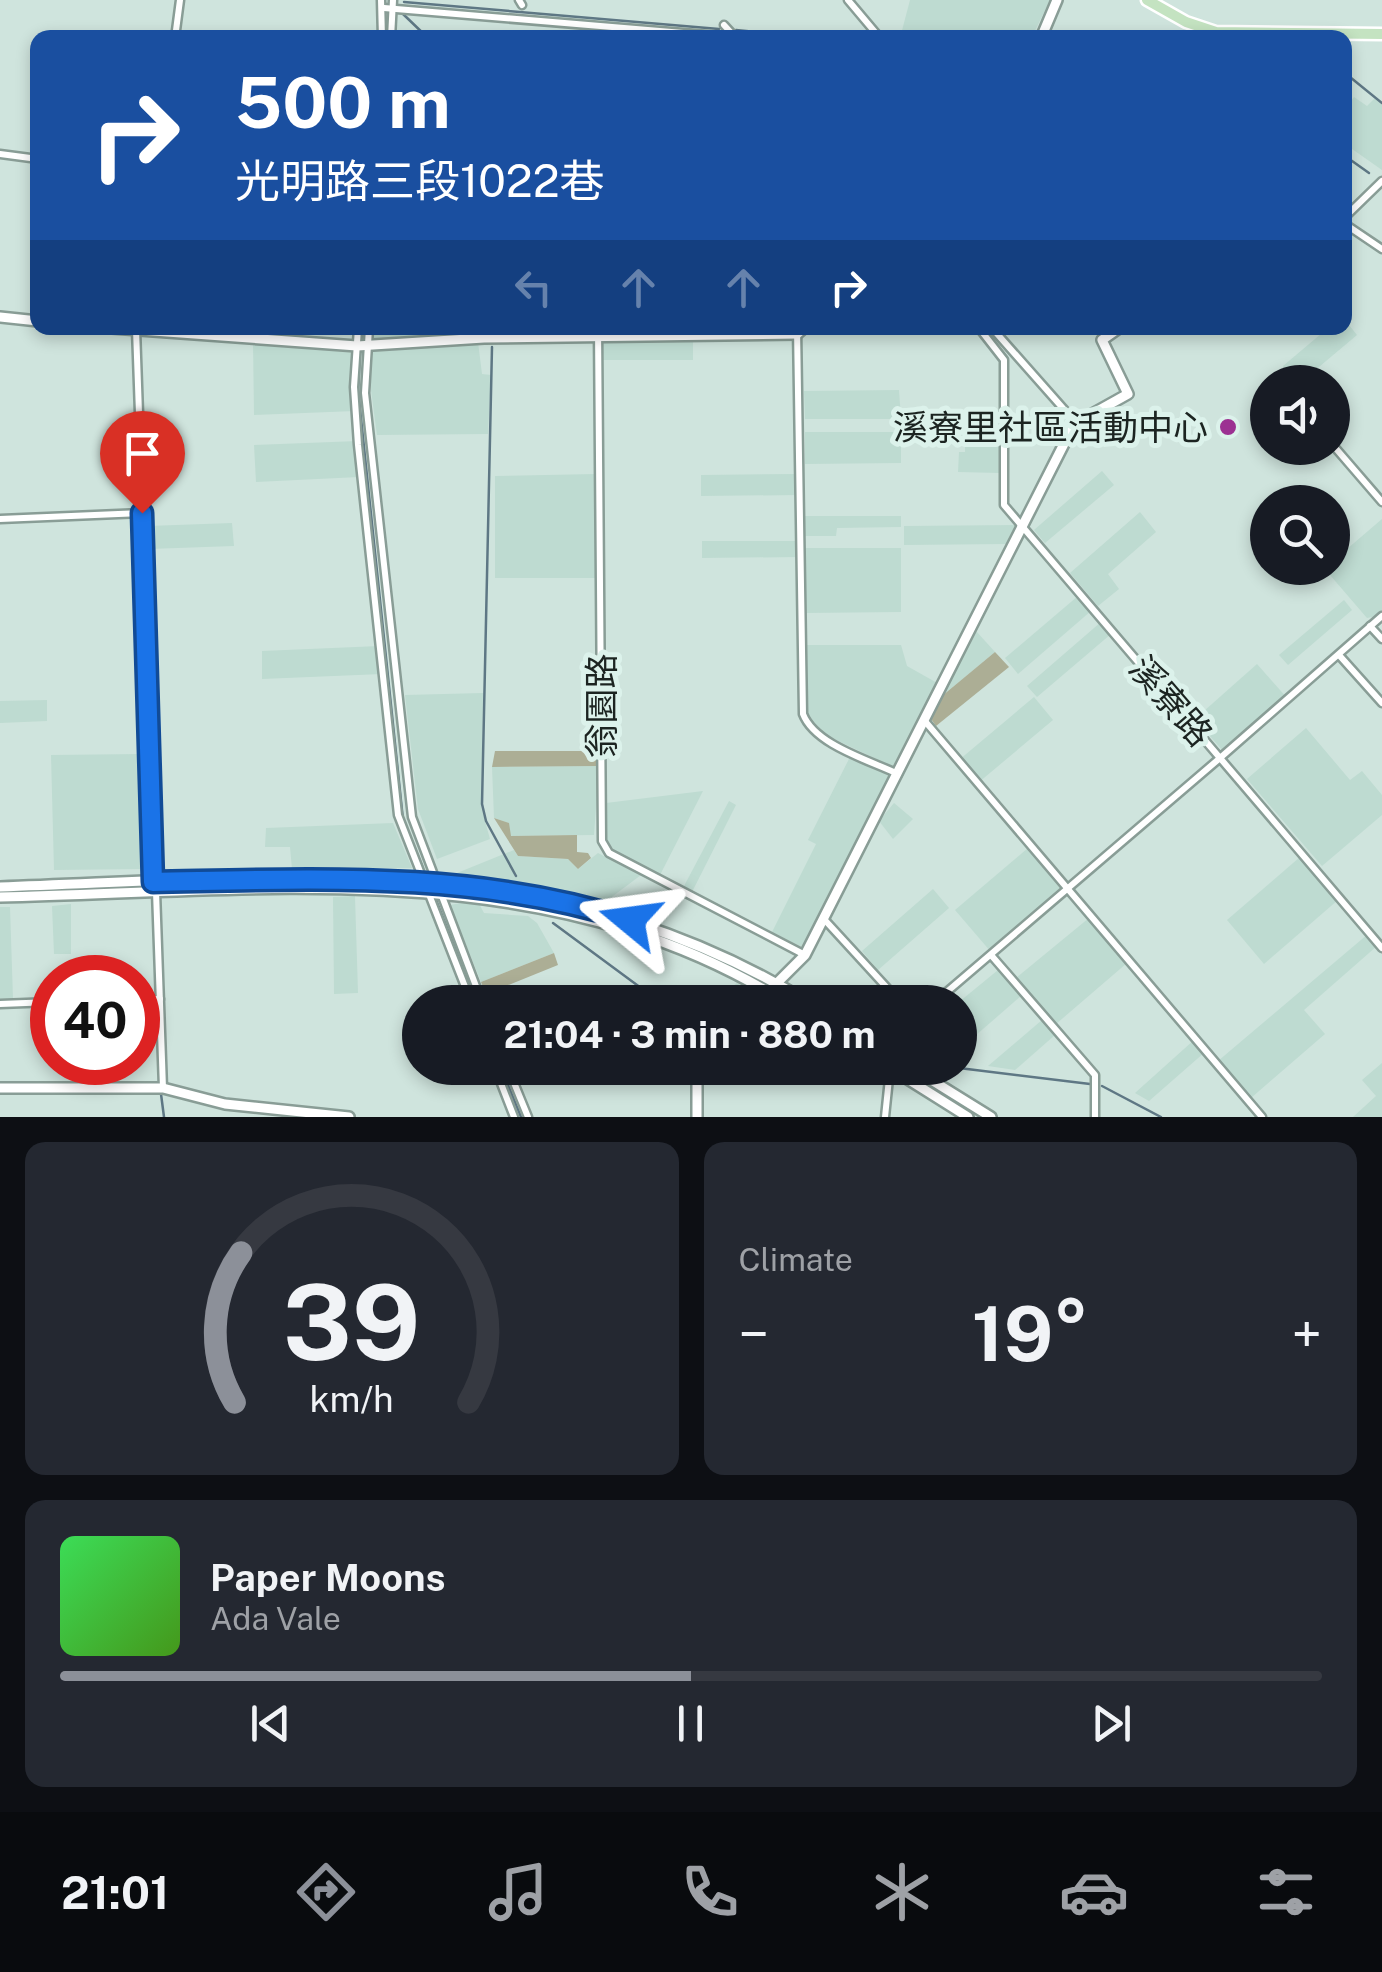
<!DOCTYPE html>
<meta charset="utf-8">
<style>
body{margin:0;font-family:"Public Sans","Noto Sans TC",sans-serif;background:#242831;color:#f1f3f6;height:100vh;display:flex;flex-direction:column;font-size:38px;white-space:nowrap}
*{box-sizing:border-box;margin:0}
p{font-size:32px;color:#9ea1a6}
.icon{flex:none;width:55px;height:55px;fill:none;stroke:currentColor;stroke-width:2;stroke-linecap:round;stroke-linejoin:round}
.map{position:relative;height:1117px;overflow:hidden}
.sheet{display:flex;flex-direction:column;gap:25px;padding:25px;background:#0d0f14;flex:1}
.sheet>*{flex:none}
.guide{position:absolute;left:30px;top:30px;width:1322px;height:305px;border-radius:20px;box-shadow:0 5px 15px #0003;background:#1a4fa0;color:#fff;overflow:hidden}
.controls{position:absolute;left:1250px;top:365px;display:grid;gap:20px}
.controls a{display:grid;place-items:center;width:100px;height:100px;border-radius:50%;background:#171b24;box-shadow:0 5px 15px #0003;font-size:50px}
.speed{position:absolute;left:30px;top:955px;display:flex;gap:20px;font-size:50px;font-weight:700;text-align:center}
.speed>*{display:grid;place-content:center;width:130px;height:130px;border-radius:50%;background:#171b24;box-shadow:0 5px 15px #0003;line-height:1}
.speed .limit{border:15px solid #d22;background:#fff;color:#111}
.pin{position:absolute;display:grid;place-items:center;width:85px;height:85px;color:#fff;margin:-102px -42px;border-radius:50% 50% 50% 0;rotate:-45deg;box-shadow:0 0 10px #0007}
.pin .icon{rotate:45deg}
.me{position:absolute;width:110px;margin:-55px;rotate:286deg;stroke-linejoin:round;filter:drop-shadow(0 0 8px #0008)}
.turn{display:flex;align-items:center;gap:35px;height:210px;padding:0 40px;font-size:45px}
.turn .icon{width:130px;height:130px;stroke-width:2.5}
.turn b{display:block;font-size:70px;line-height:85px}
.lanes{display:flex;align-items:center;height:95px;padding:0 40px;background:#0003;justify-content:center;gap:50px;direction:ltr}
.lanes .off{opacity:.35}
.big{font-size:75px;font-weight:700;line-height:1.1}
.sheet .widget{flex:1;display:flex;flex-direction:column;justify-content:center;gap:15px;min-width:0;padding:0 35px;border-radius:20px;background:#242831}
.sheet .dial{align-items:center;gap:0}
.dial svg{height:260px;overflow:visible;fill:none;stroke:#363941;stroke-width:7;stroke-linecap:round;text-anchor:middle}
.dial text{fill:#f1f3f6;stroke:none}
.song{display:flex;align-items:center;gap:30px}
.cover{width:120px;height:120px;border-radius:15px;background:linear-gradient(135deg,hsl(130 70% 55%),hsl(100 70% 35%))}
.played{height:10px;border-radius:5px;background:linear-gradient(90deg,#8c9099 50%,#363941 50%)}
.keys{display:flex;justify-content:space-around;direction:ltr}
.heat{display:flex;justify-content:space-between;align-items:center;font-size:55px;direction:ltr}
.sheet .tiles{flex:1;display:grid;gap:25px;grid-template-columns:1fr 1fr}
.widget:last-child{grid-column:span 2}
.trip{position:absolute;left:402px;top:985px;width:575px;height:100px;border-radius:50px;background:#171b24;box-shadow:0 5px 15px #0003;font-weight:700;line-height:100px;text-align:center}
.tabs{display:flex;height:160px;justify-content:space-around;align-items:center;background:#090b0e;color:#9ea1a6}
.tabs .icon{width:70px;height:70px}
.tabs .selected{color:#8c9099}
.tabs b{font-size:45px;color:#f1f3f6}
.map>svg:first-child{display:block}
.built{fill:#bedbd1}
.green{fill:#acae95}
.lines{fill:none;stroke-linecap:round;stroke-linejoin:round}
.stream{stroke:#5e7784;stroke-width:2.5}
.minor-casing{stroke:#899d96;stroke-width:11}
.tertiary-casing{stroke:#899d96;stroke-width:14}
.primary-casing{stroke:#fff;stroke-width:15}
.minor{stroke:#fff;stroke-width:6}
.tertiary{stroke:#fff;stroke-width:9}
.primary{stroke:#c4e3c1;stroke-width:10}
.route-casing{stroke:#114b97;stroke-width:25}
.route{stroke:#1a73e8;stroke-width:18}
.poi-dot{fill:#9c3192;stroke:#dcf2eb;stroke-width:4}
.labels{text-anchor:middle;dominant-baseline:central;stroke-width:10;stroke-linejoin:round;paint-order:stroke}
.poi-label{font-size:35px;fill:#1c2421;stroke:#dcf2eb;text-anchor:end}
.street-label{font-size:35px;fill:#1c2421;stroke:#dcf2eb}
</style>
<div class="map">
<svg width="1382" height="1117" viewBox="0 0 1382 1117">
<rect width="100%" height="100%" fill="#cfe4dd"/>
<g class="built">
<path d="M910,0H1050L1032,37L900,38Z"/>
<path d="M1354,97L1367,106L1375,98L1382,103V170L1345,144V109Z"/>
<path d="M1345,320L1357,335L1301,382H1290L1283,366L1328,328H1345Z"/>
<path d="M374,328H492V335L373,341Z"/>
<path d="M496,328H594L595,334L496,335Z"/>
<rect x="602" y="339" width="91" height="21"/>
<path d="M253,342L350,349L354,353L355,411L254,415Z"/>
<path d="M478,342L482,374L491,375L488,434L377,435L370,383L372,349Z"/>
<path d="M899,390L901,419H805L804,391Z"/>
<path d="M805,432H901V463L805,464Z"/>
<path d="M358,441L359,477L256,482L254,445Z"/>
<path d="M965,441L1000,442V473L958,472L959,452H965Z"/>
<path d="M1102,471L1114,485L1045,543L1034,530Z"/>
<path d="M596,474V578H495V476Z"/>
<path d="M796,474L799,495L701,496V475Z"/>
<path d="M1140,512L1156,532L1108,574L1119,589L1098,606L1070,573Z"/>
<path d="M805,516H901V527L837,528L836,536H805Z"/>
<path d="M1382,519V615L1367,618L1324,568H1332L1333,561Z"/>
<path d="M232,523L234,546L149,549L148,526Z"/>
<path d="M1016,525L1006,544L904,545V526Z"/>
<path d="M702,541H800L799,557L702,558Z"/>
<path d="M805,548H901V612L805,613Z"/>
<path d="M1078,596L1091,611L1018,674L1005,658Z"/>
<path d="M1344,600L1352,610L1288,665L1279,655Z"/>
<path d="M1101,622L1111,634L1037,697L1027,686Z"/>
<path d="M976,631L995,652L942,696L973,632Z"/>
<path d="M805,645H901L907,666L939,684L895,768L813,729L805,718Z"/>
<path d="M379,646L382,674L262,679V651Z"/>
<path d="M1257,664L1288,699L1223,751L1195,719Z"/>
<path d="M483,693L481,807L490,839L437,859L418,809L405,695Z"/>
<path d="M1034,697L1053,720L978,783L959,760Z"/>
<path d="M47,700V721L0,723V701Z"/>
<path d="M1306,728L1350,780L1362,771L1382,795V815L1322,866L1247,779Z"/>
<path d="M141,754L144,869L54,870L51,755Z"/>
<path d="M851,755L891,776L802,947L772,932L816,844L808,840Z"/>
<path d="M599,766L594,835L510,836L508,823L494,818L492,767Z"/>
<path d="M703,791L660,875L607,848L606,803Z"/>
<path d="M729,801L736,805L692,892L683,888Z"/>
<path d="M894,803L913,819L893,839L879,821Z"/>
<path d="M393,823L412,868L292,869L290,847H265L266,828Z"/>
<path d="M1028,848L1064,889L991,952L955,910Z"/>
<path d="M514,850L518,856L568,859L578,869L598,853L641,875L605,902L457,873Z"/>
<path d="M1300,857L1338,900L1264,964L1227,920Z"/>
<path d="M933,889L949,908L878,970L862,951Z"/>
<path d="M355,896L358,993L334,994L333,897Z"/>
<path d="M477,900L484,913L528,916L537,923L554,953L481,982L450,905Z"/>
<path d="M71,904V954H54L52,906Z"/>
<path d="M0,907H10L13,999H0Z"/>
<path d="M1089,918L1127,963L1056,1024L1016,978Z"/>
<path d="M1368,934L1377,946L1304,1010L1325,1034L1251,1098L1218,1061Z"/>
<path d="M998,970L1021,996L960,1049L959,1002Z"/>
<path d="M737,983L752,994L743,1002H714Z"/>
<path d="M1042,1020L1055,1035L1015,1070L988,1066Z"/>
<path d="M1194,1040L1205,1052L1149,1101L1135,1093Z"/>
<path d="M1382,1063V1117H1353L1376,1096L1362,1080Z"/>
</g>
<g class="green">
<path d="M995,652L1009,667L936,726L931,719L942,696Z"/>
<path d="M495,751H596L599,766L492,767Z"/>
<path d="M494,818L509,823L511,836L577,835V852L588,853L591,858L578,869L568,859L518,856Z"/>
<path d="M554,953L558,965L486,994L481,982Z"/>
</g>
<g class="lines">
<g class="stream">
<path d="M404,2L719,29"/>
<path d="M403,14L428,38"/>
<path d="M736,30L815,38"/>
<path d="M387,38L388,15"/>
<path d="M1345,73L1382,103"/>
<path d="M1345,156L1369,173"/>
<path d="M493,332V328"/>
<path d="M361,340L363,328"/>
<path d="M492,347L482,804L486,821L516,876"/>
<path d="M360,352L358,390L403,820L422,866"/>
<path d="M436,900L476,1002"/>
<path d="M553,923L660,1002"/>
<path d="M501,1068L521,1117"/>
<path d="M959,1068L1090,1084"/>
<path d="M1102,1086L1161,1117"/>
<path d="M161,1094L164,1117"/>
</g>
<defs>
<g id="minor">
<path d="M381,0L382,38"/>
<path d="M519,0L522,5"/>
<path d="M848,0L880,38"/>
<path d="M384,8L743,38"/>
<path d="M724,25L735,37"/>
<path d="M175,38L180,0"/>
<path d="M391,38L393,0"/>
<path d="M0,154L38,159"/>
<path d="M1345,217L1382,181"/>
<path d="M1345,224L1382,249"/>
<path d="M358,328L354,387L358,445L398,815L471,1002"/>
<path d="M369,328L365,393L412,817L482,1002"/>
<path d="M598,328L602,841L609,853L805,955"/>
<path d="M797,328L803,714C815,745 869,760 898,774"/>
<path d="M979,328L1004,360V505L1220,758L1382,616"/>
<path d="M992,328L1076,423"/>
<path d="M136,329L163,1088"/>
<path d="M1332,444L1382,502"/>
<path d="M0,519L142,513"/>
<path d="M1370,626L1382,639"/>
<path d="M1339,655L1382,703"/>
<path d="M924,720L1262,1117"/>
<path d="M823,918L900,1002"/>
<path d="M991,955L1095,1075V1117"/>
<path d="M138,1000L160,999"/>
<path d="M935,1002L1220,758L1382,948"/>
<path d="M0,1004L52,1002"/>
<path d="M495,1068L514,1117"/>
<path d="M508,1068L528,1117"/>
<path d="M885,1117L890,1069"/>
</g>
<g id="tertiary">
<path d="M1041,38L1057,0"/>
<path d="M0,317L38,321"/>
<path d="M112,328L357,346L484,338L797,334L804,328"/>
<path d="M0,887C288,877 549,844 808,1002"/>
<path d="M0,897C267,891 547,853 785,1002"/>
<path d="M758,1002L805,955L1070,432L1076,423L1128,394L1102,340L1119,328"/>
<path d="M890,1068L968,1117"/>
<path d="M912,1068L991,1117"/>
<path d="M0,1088H163L225,1104L349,1117"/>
<path d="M697,1117V1068"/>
</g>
<path id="primary" d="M1147,0L1186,22L1216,32L1382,34"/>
</defs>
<use href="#minor" class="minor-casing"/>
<use href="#tertiary" class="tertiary-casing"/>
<use href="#primary" class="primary-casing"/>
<use href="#minor" class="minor"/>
<use href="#tertiary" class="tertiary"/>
<use href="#primary" class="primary"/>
</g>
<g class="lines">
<defs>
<path id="route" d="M142,513L153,882C315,879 473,870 630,920"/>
</defs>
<use href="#route" class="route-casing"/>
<use href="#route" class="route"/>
</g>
<circle class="poi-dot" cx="1228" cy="427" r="10"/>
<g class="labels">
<g class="poi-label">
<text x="1208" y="427">溪寮里社區活動中心</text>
</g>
<g class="street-label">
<text transform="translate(1171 701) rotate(49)">溪寮路</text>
<text transform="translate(601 706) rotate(-90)">翁園路</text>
</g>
</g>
</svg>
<div class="controls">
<a><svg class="icon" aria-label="sound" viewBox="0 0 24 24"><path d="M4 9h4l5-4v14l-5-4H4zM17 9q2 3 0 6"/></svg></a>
<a><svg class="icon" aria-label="search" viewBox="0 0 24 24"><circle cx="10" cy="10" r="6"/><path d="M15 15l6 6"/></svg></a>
</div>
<div class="speed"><div class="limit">40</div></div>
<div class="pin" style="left:142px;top:513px;background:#d93025"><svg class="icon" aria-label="arrive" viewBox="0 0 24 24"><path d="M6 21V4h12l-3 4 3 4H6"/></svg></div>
<svg class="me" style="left:630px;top:920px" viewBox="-20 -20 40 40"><path d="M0-17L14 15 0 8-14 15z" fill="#1a73e8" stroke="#fff" stroke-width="4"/></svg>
<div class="trip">21:04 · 3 min · 880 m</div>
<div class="guide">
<div class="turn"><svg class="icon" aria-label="right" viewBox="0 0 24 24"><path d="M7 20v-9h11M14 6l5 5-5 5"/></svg><div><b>500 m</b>光明路三段1022巷</div></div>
<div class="lanes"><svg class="icon off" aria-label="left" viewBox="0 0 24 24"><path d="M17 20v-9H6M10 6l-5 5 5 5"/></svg><svg class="icon off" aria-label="ahead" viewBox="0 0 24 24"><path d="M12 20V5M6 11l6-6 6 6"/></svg><svg class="icon off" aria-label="ahead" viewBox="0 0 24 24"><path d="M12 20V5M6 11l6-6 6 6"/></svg><svg class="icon" aria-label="right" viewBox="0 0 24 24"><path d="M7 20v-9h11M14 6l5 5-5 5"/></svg></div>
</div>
</div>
<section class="sheet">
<div class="tiles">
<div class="widget dial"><svg viewBox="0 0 100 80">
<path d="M14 69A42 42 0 1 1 86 69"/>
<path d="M14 69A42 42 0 0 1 16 23" stroke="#8c9099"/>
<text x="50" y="56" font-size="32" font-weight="700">39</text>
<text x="50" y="72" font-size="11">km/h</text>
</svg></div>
<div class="widget"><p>Climate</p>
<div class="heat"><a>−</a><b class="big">19°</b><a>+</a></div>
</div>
<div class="widget">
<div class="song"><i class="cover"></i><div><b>Paper Moons</b><p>Ada Vale</p></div></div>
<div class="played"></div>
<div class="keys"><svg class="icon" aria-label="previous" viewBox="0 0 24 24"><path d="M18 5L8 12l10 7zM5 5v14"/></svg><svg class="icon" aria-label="pause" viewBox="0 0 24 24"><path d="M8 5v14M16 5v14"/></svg><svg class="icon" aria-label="next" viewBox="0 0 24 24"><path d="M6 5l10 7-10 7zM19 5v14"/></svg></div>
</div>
</div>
</section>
<nav class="tabs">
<b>21:01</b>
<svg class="icon selected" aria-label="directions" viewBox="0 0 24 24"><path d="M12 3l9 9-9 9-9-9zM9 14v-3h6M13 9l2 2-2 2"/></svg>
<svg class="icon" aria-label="music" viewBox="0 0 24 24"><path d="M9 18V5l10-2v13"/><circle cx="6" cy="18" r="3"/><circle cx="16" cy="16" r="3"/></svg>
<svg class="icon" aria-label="phone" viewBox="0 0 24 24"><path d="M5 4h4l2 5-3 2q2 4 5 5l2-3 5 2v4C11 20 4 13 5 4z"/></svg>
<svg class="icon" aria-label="climate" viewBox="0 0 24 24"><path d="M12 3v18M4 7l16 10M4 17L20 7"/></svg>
<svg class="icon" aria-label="car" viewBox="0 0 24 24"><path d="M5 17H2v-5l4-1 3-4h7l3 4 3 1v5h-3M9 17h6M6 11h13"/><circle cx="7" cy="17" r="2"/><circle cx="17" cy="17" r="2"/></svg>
<svg class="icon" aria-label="filters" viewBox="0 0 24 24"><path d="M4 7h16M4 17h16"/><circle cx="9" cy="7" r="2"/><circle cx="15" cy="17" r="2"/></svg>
</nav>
